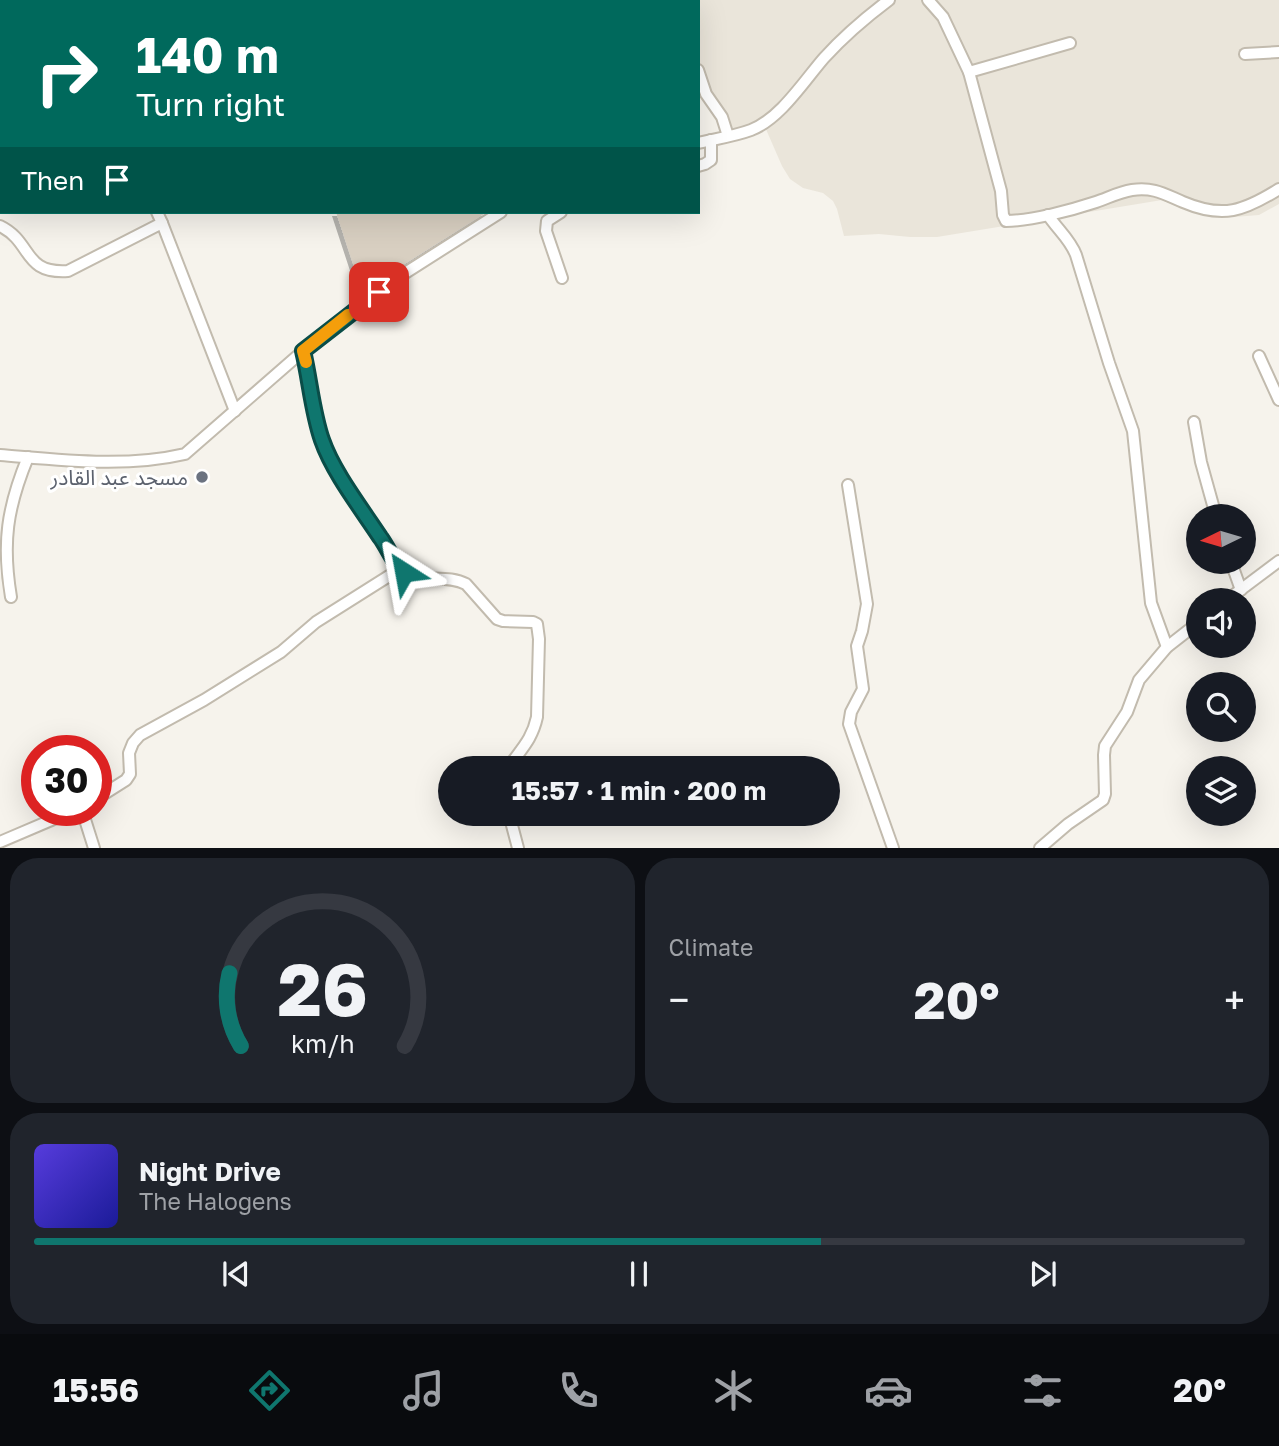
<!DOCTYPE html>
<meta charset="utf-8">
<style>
body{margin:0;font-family:"Golos Text","Noto Sans Arabic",sans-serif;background:#20242c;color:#f1f3f6;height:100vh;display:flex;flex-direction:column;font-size:26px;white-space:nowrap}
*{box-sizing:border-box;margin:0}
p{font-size:23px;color:#9ea1a6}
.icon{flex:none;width:38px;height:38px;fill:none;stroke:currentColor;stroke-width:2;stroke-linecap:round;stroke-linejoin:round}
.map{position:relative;height:848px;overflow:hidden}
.drawer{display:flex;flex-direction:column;gap:10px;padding:10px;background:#0d0f14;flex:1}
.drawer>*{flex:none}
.guide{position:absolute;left:0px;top:0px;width:700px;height:214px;box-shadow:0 7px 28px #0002;background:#00695c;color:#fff;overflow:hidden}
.needle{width:46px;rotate:265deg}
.fabs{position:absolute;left:1186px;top:504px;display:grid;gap:14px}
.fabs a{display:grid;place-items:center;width:70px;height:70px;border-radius:50%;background:#171b24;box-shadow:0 7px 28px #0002;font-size:35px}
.speed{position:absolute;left:21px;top:735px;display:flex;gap:14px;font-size:35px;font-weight:700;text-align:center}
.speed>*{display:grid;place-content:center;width:91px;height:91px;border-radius:50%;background:#171b24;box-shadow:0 7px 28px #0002;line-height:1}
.speed .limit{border:10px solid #d22;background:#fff;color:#111}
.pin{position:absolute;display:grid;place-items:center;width:60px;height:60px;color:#fff;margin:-30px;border-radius:14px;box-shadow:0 4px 10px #0006}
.me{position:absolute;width:77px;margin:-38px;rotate:326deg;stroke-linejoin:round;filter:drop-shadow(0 0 5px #0008)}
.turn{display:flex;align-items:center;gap:24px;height:147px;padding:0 21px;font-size:32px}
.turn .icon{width:91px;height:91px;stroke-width:2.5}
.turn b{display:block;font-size:49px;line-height:60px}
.then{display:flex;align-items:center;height:66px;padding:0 21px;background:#0003;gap:14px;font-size:26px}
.big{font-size:52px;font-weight:700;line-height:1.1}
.drawer .widget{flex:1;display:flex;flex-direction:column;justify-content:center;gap:10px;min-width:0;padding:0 24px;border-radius:28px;background:#20242c}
.drawer .dial{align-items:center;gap:0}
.dial svg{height:182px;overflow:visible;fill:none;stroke:#363941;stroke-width:7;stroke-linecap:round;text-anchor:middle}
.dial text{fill:#f1f3f6;stroke:none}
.song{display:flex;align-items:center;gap:21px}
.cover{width:84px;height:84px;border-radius:10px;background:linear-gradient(135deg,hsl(250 70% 55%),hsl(240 70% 35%))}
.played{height:7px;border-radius:4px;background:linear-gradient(90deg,#0f766e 65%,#363941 65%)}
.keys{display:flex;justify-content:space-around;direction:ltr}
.heat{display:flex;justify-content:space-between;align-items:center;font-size:38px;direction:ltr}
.drawer .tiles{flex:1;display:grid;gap:10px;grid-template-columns:1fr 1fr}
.widget:last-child{grid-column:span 2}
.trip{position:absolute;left:438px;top:756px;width:402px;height:70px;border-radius:35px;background:#171b24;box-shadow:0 7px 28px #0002;font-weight:700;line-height:70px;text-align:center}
.menu{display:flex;height:112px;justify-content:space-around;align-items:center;background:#090b0e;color:#9ea1a6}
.menu .icon{width:49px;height:49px}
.menu .active{color:#0f766e}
.menu b{font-size:32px;color:#f1f3f6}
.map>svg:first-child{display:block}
.residential{fill:#eae5da}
.building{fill:#d8cfc1;filter:url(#shadow)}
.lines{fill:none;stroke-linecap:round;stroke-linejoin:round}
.street-casing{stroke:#c2bbae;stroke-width:14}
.street{stroke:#fff;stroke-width:10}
.route-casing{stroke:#0a4d48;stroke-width:18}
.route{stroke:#0f766e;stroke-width:12}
.slow{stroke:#f59e0b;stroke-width:12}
.worship-dot{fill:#6b7280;stroke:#fff;stroke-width:2.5}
.labels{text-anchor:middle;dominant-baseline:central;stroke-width:6;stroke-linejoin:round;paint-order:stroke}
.worship-label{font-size:21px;fill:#5b616d;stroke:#fff;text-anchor:end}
</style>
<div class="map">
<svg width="1279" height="848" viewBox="0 0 1279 848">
<defs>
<filter id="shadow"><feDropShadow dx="-4" dy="4" stdDeviation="0" flood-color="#0004"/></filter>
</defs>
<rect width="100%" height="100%" fill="#f6f3ec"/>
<path class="residential" d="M640,0H1279V204L1259,215L1234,217L1211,216L1178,207L1162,200L937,237H910L879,234L844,236L837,209L833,201L823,193L803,188L790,179L782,166L765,127L734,138L698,81V2H641Z"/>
<path class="building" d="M336,212H487L387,275L363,294Z"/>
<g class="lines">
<defs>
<g id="street">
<path d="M81,0L82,2"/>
<path d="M643,0L644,2"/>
<path d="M928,0L943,17L969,72L1001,191L1003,215L1006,221C1031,221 1072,210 1096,202C1108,198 1119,192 1132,190C1154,187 1164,194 1183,202C1223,219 1244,211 1279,189"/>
<path d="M1245,54L1279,52"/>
<path d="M698,70L706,94L722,117L728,136"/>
<path d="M969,72L1070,43"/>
<path d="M698,143C715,139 735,136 751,130C780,119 804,81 824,58C844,36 865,18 889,0"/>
<path d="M698,166L705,164L711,160V140"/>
<path d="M561,212L547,221L546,231L562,278"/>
<path d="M1048,215C1057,229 1070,239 1076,255L1109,363L1133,431L1151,603L1167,647"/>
<path d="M162,223L235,411"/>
<path d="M0,226C33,242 22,274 68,271L162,223L157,212"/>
<path d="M303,351C310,380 313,411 322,440C327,453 335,466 342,478C355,499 369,520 383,541C388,548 396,568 403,572C422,583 447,574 466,584L497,619L503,621L533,622L537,624L539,639L537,717C532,740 521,749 508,768"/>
<path d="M1259,356L1279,400"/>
<path d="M1194,422L1201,462L1216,516"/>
<path d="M0,455C61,460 125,468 185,454L303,351L391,282L501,212"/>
<path d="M848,485L867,604L862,631L857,646L863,689L851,712L849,724L893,848"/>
<path d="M1231,562L1241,590"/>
<path d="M11,597C2,543 7,508 28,457"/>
<path d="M1227,600L1279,561"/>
<path d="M96,799L126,780L130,774L129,753L133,743L140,735L204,700L281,652L316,622L400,569"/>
<path d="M82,810L94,848"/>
<path d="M509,814L518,848"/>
<path d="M0,842L75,810"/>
<path d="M1040,848L1068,824L1103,800L1105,794L1104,755L1105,746L1127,712L1139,680L1167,647L1199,622"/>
</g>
</defs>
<use href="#street" class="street-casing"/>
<use href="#street" class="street"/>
</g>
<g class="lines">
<defs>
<path id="route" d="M379,292L303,351C310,380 312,411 322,440C333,472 361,508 380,537C387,546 396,567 404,572"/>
</defs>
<use href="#route" class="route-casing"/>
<use href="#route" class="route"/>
<path class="slow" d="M306,362L303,351L348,315"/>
</g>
<circle class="worship-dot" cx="202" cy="477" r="7"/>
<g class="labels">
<g class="worship-label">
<text x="188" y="477">مسجد عبد القادر</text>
</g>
</g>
</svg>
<div class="fabs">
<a><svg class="needle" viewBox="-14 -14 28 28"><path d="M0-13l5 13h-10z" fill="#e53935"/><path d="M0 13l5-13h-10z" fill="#9ea1a6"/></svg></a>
<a><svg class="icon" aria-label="sound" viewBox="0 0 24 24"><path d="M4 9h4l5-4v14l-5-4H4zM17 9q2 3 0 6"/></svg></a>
<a><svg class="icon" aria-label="search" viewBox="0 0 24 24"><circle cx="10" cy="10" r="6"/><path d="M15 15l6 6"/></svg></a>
<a><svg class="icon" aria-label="layers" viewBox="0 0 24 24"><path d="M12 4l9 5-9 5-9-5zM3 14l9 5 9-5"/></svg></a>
</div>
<div class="speed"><div class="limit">30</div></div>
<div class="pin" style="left:379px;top:292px;background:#d93025"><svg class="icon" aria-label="arrive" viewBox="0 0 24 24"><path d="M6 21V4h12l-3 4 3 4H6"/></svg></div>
<svg class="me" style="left:404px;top:572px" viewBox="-20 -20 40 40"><path d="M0-17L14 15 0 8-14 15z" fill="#0f766e" stroke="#fff" stroke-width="4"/></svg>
<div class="trip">15:57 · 1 min · 200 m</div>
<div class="guide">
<div class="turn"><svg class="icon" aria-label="right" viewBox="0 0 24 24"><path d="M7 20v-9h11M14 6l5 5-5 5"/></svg><div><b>140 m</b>Turn right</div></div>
<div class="then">Then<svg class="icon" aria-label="arrive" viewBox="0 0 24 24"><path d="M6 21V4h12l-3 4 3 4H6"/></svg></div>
</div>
</div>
<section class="drawer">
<div class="tiles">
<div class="widget dial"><svg viewBox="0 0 100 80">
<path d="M14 69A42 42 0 1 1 86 69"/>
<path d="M14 69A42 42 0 0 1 9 37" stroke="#0f766e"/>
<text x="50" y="56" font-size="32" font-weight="700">26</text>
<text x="50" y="72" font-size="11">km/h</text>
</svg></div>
<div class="widget"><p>Climate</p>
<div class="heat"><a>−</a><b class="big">20°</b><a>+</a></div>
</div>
<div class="widget">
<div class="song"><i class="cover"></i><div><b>Night Drive</b><p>The Halogens</p></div></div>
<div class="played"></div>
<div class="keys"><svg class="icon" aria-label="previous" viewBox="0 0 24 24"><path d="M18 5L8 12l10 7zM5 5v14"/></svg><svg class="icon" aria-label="pause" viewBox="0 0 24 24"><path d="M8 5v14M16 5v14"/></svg><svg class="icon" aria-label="next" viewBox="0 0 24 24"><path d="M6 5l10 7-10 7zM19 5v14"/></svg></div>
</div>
</div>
</section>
<nav class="menu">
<b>15:56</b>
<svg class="icon active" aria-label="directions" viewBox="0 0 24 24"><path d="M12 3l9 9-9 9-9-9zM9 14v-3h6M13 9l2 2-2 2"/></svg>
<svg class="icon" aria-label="music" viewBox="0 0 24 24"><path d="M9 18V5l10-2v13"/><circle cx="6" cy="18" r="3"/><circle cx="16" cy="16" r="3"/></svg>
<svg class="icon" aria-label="phone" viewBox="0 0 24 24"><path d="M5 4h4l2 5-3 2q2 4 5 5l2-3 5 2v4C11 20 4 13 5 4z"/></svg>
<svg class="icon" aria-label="climate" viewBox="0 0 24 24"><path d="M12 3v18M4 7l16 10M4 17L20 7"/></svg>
<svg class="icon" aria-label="car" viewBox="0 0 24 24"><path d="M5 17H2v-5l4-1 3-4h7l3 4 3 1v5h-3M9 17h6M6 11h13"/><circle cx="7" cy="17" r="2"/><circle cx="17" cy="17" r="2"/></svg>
<svg class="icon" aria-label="filters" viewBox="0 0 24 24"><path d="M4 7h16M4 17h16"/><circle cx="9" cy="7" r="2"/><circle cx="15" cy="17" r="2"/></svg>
<b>20°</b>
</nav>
